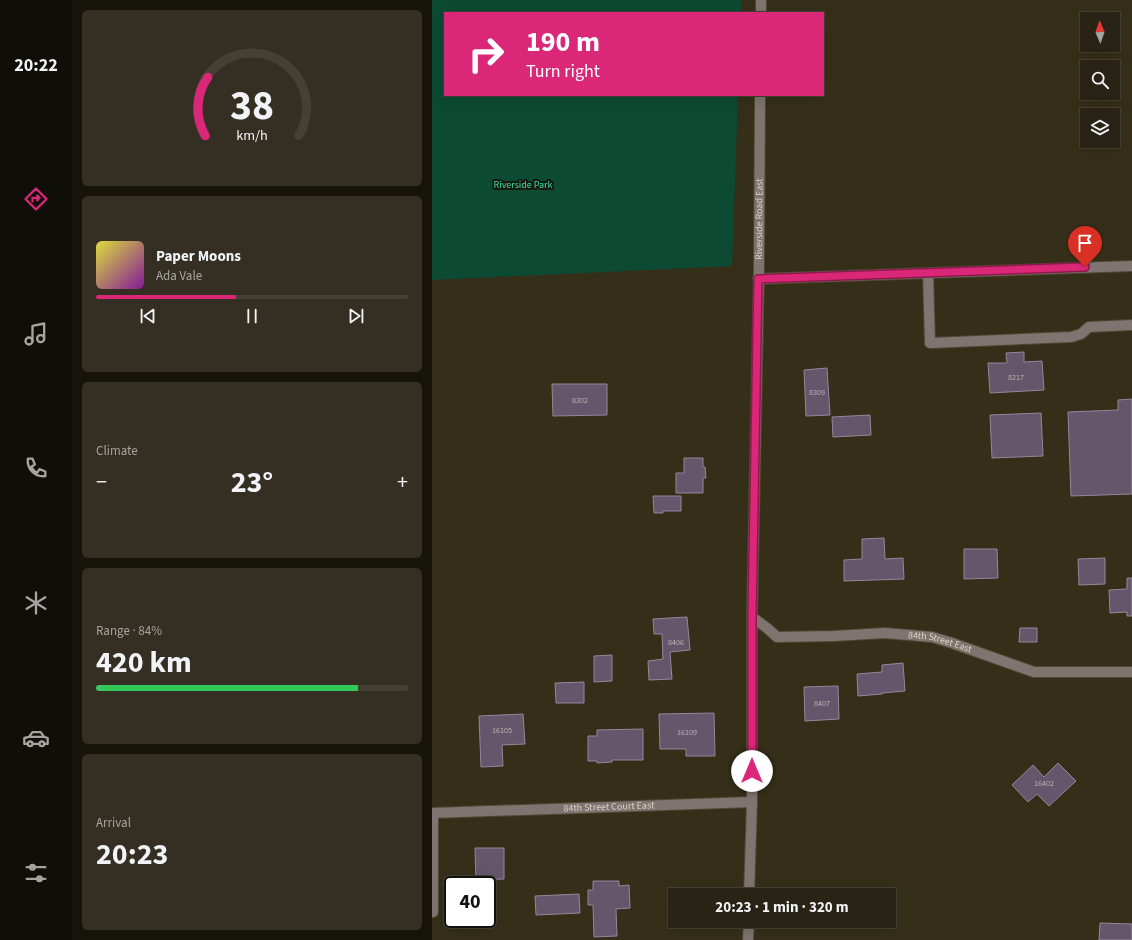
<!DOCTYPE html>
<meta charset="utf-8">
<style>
body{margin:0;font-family:"Source Sans 3",sans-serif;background:#342f22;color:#f1f3f6;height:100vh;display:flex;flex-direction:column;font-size:15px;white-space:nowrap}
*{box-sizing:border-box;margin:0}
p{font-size:13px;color:#a5a4a0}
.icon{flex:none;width:22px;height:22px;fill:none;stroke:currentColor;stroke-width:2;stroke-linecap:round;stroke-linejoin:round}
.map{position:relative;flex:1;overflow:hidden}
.sheet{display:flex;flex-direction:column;gap:10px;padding:10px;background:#16130b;width:360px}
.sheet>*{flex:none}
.guide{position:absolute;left:12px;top:12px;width:380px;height:84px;border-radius:0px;box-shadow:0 4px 16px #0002,0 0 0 1px #444034;background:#db2777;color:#fff;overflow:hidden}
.needle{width:26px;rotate:358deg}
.buttons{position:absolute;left:648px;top:12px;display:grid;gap:8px}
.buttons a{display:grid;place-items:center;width:40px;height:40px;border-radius:0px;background:#282314;box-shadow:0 4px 16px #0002,0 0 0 1px #444034;font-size:20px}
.speed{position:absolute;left:12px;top:876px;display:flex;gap:8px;font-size:20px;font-weight:700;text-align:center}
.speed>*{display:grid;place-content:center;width:52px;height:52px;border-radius:50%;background:#282314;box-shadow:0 4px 16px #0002,0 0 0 1px #444034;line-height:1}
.speed .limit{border:2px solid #111;border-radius:6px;background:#fff;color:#111}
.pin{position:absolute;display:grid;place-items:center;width:34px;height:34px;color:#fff;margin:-41px -17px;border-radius:50% 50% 50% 0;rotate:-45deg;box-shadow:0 0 4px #0007}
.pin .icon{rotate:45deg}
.me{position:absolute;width:44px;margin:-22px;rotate:0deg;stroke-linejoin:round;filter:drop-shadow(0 0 3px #0008)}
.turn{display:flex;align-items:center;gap:14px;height:84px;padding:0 16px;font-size:18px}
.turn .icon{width:52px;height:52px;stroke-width:2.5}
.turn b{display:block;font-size:28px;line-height:34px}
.big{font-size:30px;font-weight:700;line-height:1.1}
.sheet .widget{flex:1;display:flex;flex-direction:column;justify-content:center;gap:6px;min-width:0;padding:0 14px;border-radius:6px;background:#342f22}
.sheet .dial{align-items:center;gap:0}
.dial svg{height:104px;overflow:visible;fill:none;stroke:#444034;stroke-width:7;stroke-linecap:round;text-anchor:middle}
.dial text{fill:#f1f3f6;stroke:none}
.song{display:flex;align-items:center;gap:12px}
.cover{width:48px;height:48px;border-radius:6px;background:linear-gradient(135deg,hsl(60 70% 55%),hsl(290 70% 35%))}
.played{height:4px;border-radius:2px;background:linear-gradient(90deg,#db2777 45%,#444034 45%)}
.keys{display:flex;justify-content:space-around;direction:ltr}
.heat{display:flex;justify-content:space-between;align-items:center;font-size:22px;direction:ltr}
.charge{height:6px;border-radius:3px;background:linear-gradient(90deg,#34c759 84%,#444034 0)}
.trip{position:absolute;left:236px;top:888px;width:228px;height:40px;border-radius:0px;background:#282314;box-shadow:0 4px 16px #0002,0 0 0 1px #444034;font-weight:700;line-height:40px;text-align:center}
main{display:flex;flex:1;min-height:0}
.tab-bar{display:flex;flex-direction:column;width:72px;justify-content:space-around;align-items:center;background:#100e08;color:#a5a4a0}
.tab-bar .icon{width:28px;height:28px}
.tab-bar .selected{color:#db2777}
.tab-bar b{font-size:18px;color:#f1f3f6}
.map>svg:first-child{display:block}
.green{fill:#0c4a34}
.building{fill:#64576b;stroke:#95879c}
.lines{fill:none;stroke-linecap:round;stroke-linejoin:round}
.minor-casing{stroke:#4f4a36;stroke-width:12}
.minor{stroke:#7f746f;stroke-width:10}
.route-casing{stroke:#8e194d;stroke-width:10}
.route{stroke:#db2777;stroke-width:7}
.labels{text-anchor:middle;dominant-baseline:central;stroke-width:4;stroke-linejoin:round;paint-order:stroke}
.number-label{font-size:8px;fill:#bcb6b1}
.park-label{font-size:10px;fill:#35e1a5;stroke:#1a170e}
.street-label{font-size:10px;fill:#d9d5c8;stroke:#1a170e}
</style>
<main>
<nav class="tab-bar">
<b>20:22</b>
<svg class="icon selected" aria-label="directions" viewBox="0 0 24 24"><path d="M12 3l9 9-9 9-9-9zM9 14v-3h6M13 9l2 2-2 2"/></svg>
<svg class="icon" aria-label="music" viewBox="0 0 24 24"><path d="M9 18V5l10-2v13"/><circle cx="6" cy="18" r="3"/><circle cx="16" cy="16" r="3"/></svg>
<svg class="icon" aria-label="phone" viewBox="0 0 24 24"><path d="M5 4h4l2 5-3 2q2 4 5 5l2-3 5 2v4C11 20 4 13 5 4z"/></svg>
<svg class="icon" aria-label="climate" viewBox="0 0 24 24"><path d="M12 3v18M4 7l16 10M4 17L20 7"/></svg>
<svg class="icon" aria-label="car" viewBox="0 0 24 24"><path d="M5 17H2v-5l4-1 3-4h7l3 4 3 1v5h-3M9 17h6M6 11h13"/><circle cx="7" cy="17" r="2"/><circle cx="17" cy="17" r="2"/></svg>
<svg class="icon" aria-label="filters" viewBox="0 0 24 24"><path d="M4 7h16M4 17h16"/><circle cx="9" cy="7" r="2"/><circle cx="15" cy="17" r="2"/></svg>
</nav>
<section class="sheet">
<div class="widget dial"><svg viewBox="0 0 100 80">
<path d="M14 69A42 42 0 1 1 86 69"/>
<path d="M14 69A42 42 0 0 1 16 24" stroke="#db2777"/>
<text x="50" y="56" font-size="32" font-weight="700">38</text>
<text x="50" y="72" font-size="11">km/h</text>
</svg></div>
<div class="widget">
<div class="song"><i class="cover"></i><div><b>Paper Moons</b><p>Ada Vale</p></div></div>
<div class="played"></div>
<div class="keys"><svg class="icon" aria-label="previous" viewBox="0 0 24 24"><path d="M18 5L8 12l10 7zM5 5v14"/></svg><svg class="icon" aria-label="pause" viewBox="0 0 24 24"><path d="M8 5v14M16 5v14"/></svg><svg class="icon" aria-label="next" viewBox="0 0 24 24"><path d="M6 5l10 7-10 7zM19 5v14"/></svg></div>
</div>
<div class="widget"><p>Climate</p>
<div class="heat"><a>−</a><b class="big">23°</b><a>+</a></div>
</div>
<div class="widget"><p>Range · 84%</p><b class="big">420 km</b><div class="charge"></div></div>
<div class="widget"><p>Arrival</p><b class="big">20:23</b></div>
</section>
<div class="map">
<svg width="700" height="940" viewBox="0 0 700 940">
<rect width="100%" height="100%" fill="#352f1a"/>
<path class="green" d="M0,0H310L309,13H13V95H306L300,266L0,280Z"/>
<g class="building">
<path d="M592,352V362L610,361L612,390L558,393L556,363H575L574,353Z"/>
<path d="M395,368L398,415L374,416L372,370Z"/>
<path d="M120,384H175V415L121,416Z"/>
<path d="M700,399V494L639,496L636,412L686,410V400Z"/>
<path d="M609,413L611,456L560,458L558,415Z"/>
<path d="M438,415L439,435L401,437L400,417Z"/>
<path d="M252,458H271V467H273L274,478H271V493H244V473H252Z"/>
<path d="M221,496H249V511H231V513H222Z"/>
<path d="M452,538L453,559L471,558L472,579L412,581V560L430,559V539Z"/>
<path d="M532,549H565L566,578L532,579Z"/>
<path d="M673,558V584L647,585L646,559Z"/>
<path d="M695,578H700V616H695V612L678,613L677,590L695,589Z"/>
<path d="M255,617L258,650L238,652L240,679L217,680L216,661L231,659L230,634H222L221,619Z"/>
<path d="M588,628H605V642H587Z"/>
<path d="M180,655V681L162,682V656Z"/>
<path d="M471,663L473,691L450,693V694L426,696L425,674L450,672V665Z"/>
<path d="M152,682V703H124L123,683Z"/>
<path d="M406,686L407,719L373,721L372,687Z"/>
<path d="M282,713L283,756H254V749H228L227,714Z"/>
<path d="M91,714L93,744L70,745L71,766L49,767L47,716Z"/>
<path d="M211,729V760H180V762L165,763V761H156V736H165V730Z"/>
<path d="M626,763L644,781L617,806L605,794L596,802L580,785L601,765L612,777Z"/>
<path d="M43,848H72V879L44,880Z"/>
<path d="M161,881H187V886L197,885L198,908L184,909L185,936L162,937L161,905H156V890H161Z"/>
<path d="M147,894L148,913L104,915L103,896Z"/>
<path d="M668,923L700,924V940H667Z"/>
</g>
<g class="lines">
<defs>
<g id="minor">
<path d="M329,13V0"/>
<path d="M496,273L498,343L639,337L649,334L657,327L700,325"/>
<path d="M326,279L700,266"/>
<path id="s1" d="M320,617L335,628L345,637L402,636L453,633L500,637L520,643L602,672H700"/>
<path id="s2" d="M0,813L320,802"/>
<path d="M1,813V912"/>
<path id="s3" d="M317,895L320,802V617L327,265L328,95"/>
<path d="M316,940L317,921"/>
</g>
</defs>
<use href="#minor" class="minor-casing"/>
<use href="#minor" class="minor"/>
</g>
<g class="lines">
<defs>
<path id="route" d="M320,771V617L326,279L653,267"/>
</defs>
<use href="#route" class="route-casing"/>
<use href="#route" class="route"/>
</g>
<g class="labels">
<g class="number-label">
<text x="584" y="377">8217</text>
<text x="385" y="392">8309</text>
<text x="148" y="400">8302</text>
<text x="244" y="642">8406</text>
<text x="390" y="703">8407</text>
<text x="70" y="730">16105</text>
<text x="255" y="732">16109</text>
<text x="612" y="783">16402</text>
</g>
<g class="park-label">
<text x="91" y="185">Riverside Park</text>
</g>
<g class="street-label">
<text stroke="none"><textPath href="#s3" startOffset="676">Riverside Road East</textPath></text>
<text stroke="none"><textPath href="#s1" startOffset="196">84th Street East</textPath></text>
<text stroke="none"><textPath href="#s2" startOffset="177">84th Street Court East</textPath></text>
</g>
</g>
</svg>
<div class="buttons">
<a><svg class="needle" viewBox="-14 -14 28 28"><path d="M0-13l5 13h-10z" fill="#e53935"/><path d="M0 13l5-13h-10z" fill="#a5a4a0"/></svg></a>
<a><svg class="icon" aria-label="search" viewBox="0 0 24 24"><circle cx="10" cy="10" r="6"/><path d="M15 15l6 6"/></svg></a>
<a><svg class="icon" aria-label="layers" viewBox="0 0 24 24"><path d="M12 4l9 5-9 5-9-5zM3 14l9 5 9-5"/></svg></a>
</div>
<div class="speed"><div class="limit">40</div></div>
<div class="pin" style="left:653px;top:267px;background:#d93025"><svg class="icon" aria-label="arrive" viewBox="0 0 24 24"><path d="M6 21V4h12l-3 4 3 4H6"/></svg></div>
<svg class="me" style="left:320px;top:771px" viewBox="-20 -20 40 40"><circle r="19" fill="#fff"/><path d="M0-13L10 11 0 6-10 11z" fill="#db2777"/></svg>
<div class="trip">20:23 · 1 min · 320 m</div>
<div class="guide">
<div class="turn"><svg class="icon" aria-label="right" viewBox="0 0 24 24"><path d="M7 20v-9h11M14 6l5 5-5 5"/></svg><div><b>190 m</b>Turn right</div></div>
</div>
</div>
</main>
